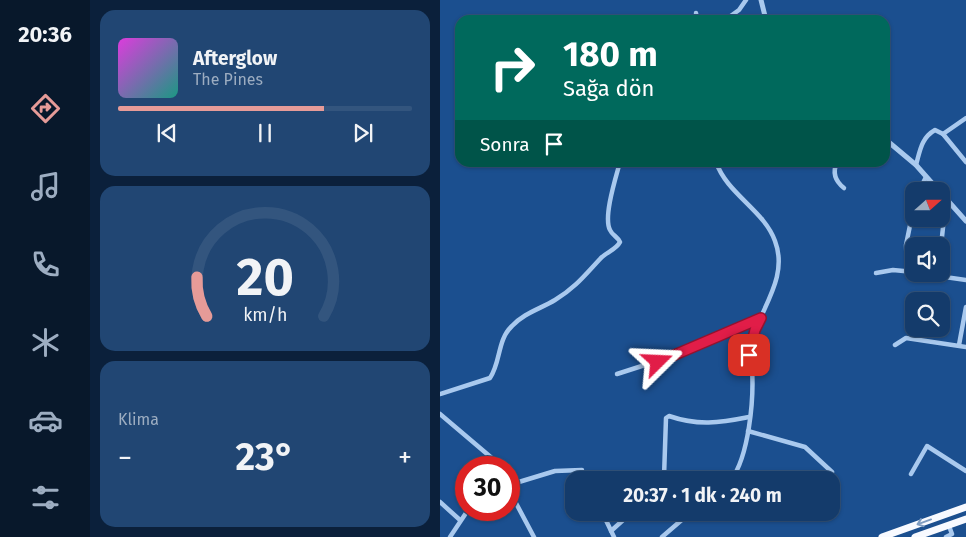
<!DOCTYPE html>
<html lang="tr">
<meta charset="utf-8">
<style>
body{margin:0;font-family:"Fira Sans",sans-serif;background:#214673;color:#f1f3f6;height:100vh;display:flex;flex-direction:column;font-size:19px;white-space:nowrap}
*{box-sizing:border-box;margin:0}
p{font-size:16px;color:#9dadc1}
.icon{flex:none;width:28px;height:28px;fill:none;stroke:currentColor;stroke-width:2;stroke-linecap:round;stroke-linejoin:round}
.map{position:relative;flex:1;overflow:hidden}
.drawer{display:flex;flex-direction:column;gap:10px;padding:10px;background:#0b203b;width:350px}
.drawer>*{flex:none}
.guide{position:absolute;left:15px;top:15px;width:435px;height:152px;border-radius:15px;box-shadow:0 1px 4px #0004,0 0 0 1px #33557e;background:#00695c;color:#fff;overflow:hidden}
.needle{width:32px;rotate:69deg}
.tools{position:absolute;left:465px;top:182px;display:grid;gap:10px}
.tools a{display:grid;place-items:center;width:45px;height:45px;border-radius:10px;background:#143b6b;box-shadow:0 1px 4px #0004,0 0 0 1px #33557e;font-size:25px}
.speed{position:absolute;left:15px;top:456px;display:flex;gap:10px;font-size:25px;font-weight:700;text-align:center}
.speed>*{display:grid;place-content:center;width:65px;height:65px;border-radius:50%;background:#143b6b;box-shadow:0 1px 4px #0004,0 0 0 1px #33557e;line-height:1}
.speed .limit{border:8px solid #d22;background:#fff;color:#111}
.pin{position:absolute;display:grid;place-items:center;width:42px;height:42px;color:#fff;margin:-21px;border-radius:10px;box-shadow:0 2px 8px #0006}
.me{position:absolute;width:55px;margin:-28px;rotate:69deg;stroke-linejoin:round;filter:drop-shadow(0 0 4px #0008)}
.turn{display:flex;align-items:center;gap:18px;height:105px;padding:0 25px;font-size:22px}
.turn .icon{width:65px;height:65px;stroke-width:2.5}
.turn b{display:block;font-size:35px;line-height:42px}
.then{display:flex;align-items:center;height:48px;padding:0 25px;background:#0003;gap:10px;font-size:19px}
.big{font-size:38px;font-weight:700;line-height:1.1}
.drawer .card{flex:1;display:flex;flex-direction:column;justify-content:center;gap:8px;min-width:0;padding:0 18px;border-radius:15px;background:#214673}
.drawer .dial{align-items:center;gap:0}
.dial svg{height:130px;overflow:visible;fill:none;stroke:#33557e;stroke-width:7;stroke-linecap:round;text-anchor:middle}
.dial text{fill:#f1f3f6;stroke:none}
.song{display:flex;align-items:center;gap:15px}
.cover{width:60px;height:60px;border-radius:8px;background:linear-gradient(135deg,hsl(300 70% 55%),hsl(170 70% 35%))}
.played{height:5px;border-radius:2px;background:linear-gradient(90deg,#e69b98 70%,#33557e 70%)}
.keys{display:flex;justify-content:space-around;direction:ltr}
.heat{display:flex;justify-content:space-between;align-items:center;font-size:28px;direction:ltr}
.trip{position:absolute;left:125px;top:471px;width:275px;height:50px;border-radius:15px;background:#143b6b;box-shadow:0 1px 4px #0004,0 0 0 1px #33557e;font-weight:700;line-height:50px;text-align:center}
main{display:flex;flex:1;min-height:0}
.dock{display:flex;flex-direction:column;width:90px;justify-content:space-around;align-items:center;background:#08182b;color:#9dadc1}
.dock .icon{width:35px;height:35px}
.dock .active{color:#e69b98}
.dock b{font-size:22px;color:#f1f3f6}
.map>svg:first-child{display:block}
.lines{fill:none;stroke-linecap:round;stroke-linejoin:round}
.minor{stroke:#a9c9ee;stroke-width:4.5}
.tertiary{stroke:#a9c9ee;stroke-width:5}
.trunk{stroke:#f8faff;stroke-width:7}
.oneway{stroke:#7e9cc1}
.route-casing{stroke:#92132f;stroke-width:12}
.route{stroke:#e11d48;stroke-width:9}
</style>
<main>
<nav class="dock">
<b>20:36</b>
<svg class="icon active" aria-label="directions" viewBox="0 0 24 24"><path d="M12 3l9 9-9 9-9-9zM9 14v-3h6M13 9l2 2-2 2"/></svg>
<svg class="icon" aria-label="music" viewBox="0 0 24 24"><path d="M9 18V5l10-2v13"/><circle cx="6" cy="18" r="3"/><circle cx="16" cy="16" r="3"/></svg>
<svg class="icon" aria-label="phone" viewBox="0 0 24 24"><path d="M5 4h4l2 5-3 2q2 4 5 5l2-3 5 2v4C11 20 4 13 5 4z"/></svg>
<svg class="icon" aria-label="climate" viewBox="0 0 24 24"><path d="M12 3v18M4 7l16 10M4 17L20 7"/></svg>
<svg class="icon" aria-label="car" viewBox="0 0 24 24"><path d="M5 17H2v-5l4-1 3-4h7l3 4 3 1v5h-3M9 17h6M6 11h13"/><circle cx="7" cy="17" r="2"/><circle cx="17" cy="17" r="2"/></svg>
<svg class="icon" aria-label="filters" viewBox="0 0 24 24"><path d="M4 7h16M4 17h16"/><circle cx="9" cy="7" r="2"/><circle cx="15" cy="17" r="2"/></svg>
</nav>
<section class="drawer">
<div class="card">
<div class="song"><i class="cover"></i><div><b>Afterglow</b><p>The Pines</p></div></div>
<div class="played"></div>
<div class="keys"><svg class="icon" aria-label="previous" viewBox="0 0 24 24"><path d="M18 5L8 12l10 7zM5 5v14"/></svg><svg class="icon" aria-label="pause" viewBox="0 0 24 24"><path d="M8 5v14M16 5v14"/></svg><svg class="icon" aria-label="next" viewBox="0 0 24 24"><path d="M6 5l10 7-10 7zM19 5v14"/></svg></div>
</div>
<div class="card dial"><svg viewBox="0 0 100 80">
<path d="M14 69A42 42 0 1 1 86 69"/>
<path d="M14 69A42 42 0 0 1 8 45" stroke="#e69b98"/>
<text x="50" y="56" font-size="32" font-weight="700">20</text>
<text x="50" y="72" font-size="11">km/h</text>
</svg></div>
<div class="card"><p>Klima</p>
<div class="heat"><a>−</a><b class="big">23°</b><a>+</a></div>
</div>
</section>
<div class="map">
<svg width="526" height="537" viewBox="0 0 526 537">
<rect width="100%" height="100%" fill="#1b4f8f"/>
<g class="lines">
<g class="minor">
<path d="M256,13L257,20"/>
<path d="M285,20L299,10L306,0"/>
<path d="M503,134L526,162"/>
<path d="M276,162C287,194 324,210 335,241C349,278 320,309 311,343C308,352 311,360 312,369C314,399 309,456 291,480"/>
<path d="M397,162C392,173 395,181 404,188"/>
<path d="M476,165C480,151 481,138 495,130L503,134L526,118"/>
<path d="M479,191L486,177"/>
<path d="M501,246L505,209L509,202"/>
<path d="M467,270L466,245L474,206"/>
<path d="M436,273L453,270L474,272"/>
<path d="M484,274L526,280"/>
<path d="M455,345L466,338L526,347"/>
<path d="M519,345L526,307"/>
<path d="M177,374L236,355L321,318"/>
<path d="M0,394L50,378C61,362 57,340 72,326C84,313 100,309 115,300C135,288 145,275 160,259C166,252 176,250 180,242C178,237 172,235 170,230C163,217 176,177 180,162"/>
<path d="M0,414L53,459L57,468"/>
<path d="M308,431L365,447L392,472"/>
<path d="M471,474L487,446L526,471"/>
<path d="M224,477L226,418L229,416C258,426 279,423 309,417"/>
<path d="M206,480L224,477L264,480"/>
<path d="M69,485L115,471L142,470"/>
<path d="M69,490L94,537"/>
<path d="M0,502L20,520"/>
<path d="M163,514L174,537"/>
<path d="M171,531L192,512"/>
<path d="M10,537L28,510"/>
<path d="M222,537L251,512"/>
<path d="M506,537L512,534L509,526"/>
</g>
<g class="tertiary">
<path d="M321,0L326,20"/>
<path d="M445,139L476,165L499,191"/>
<path d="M501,193L526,221"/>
</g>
<g class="trunk">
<path d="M442,537L526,507"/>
<path d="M475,537L526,519"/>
</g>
</g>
<defs><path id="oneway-shaft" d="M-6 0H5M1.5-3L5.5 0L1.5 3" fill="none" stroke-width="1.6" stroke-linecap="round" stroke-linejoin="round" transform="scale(1.25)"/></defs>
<use class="oneway" href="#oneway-shaft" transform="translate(484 522) rotate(160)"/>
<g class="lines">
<defs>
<path id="route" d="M218,362L321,318L315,330L309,355"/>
</defs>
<use href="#route" class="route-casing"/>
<use href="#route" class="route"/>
</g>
</svg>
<div class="tools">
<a><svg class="needle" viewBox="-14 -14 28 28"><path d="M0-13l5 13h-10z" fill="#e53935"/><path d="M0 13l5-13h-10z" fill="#9dadc1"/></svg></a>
<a><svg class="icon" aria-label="sound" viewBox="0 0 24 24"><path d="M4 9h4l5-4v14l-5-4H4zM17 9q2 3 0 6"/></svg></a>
<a><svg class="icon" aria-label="search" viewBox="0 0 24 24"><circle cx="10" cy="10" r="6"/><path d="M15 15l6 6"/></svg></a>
</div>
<div class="speed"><div class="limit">30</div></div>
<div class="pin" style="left:309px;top:355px;background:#d93025"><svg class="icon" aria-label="arrive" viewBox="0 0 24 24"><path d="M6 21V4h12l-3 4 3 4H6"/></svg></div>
<svg class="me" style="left:218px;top:362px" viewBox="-20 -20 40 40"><path d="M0-17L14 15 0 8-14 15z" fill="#e11d48" stroke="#fff" stroke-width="4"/></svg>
<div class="trip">20:37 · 1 dk · 240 m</div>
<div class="guide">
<div class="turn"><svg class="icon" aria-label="right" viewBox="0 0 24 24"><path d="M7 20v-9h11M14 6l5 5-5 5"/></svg><div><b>180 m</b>Sağa dön</div></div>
<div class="then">Sonra<svg class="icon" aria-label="arrive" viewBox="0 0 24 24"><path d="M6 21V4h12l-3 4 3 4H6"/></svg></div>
</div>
</div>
</main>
